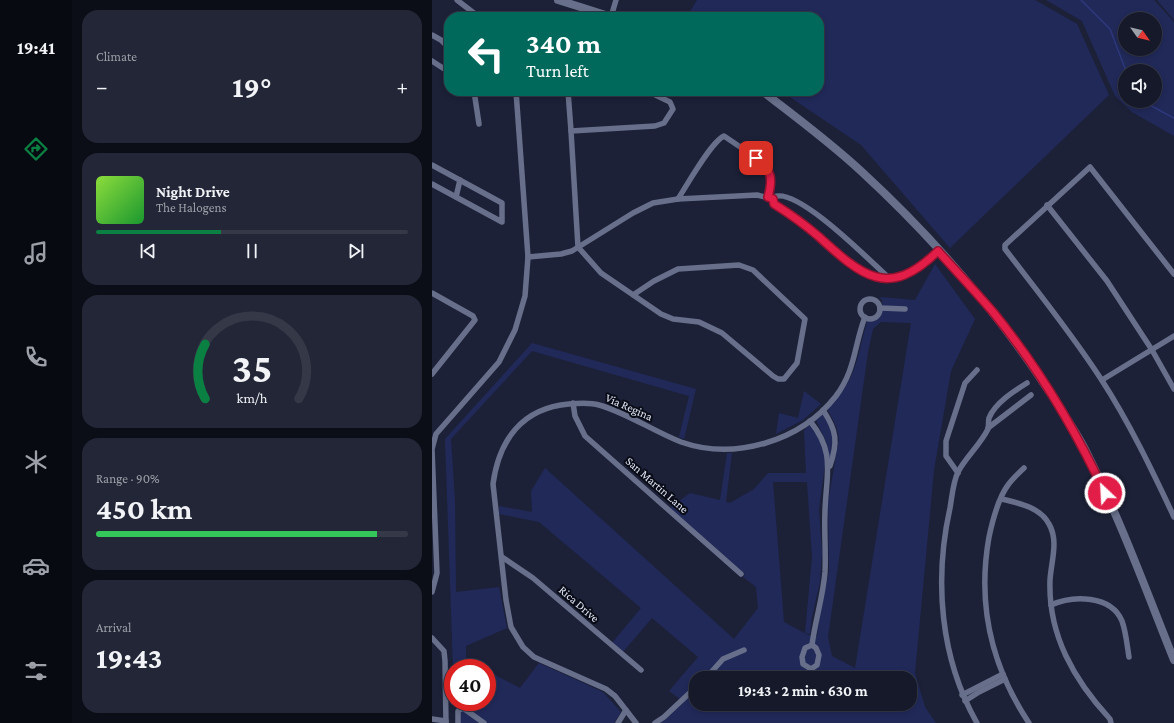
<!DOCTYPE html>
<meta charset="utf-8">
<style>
body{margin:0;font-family:"Crimson Pro",serif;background:#222636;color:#f1f3f6;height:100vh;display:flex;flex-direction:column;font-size:15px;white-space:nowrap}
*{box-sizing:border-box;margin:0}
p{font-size:13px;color:#9da0a8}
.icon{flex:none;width:22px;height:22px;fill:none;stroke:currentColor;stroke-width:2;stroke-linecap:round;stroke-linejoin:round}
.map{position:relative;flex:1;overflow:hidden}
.drawer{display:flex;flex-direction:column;gap:10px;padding:10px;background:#0c0e17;width:360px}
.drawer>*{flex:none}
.hud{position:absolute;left:12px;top:12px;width:380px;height:84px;border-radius:16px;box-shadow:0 2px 6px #0003,0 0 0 1px #343847;background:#00695c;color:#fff;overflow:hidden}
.needle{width:26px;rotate:124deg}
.tools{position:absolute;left:686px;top:12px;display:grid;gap:8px}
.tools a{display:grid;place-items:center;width:44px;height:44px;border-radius:50%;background:#15192a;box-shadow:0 2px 6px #0003,0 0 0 1px #343847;font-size:20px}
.speed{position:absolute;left:12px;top:659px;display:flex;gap:8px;font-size:20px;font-weight:700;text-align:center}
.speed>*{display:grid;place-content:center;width:52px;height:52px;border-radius:50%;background:#15192a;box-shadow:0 2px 6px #0003,0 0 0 1px #343847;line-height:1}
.speed .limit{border:6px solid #d22;background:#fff;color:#111}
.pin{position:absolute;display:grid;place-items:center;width:34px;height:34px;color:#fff;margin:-17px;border-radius:8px;box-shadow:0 2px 6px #0006}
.me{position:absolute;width:44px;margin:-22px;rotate:335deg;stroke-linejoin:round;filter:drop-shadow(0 0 3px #0008)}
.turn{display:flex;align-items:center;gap:14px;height:84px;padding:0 16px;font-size:18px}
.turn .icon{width:52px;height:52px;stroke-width:2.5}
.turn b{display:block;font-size:28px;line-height:34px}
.big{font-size:30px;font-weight:700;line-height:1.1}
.drawer .tile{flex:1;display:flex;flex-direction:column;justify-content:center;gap:6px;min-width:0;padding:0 14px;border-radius:16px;background:#222636}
.drawer .dial{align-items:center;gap:0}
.dial svg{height:104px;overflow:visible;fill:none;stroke:#343847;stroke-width:7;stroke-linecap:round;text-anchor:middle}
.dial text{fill:#f1f3f6;stroke:none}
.song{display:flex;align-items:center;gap:12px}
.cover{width:48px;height:48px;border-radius:6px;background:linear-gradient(135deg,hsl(90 70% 55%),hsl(130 70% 35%))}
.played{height:4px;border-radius:2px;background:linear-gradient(90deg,#0b8043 40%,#343847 40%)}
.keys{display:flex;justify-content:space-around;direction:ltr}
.heat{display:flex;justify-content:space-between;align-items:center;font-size:22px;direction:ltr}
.charge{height:6px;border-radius:3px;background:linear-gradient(90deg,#34c759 90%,#343847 0)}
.trip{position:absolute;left:257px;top:671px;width:228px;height:40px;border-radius:16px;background:#15192a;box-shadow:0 2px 6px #0003,0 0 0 1px #343847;font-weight:700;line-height:40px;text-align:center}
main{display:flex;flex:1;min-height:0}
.tab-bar{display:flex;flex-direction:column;width:72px;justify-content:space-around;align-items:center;background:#080a11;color:#9da0a8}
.tab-bar .icon{width:28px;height:28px}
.tab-bar .on{color:#0b8043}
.tab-bar b{font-size:18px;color:#f1f3f6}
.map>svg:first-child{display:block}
.green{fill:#212959;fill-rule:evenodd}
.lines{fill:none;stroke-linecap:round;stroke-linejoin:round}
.stream{stroke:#2e387c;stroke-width:1.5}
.street{stroke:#676f8a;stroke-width:5.5}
.secondary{stroke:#676f8a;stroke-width:8}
.route-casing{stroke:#92132f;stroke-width:10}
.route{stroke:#e11d48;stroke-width:7}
.labels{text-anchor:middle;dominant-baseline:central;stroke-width:4;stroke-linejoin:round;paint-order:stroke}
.street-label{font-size:12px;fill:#e2e7f7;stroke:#090c16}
</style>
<main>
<nav class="tab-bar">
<b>19:41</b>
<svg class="icon on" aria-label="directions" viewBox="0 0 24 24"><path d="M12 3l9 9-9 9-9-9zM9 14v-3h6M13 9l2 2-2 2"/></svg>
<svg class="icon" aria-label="music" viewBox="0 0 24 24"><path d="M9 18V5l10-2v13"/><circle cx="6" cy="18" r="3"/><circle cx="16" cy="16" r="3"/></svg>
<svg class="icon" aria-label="phone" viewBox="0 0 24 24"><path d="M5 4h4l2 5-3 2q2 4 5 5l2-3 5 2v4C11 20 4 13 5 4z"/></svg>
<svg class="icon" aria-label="climate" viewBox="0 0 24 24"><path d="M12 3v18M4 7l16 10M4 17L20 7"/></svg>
<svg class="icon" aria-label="car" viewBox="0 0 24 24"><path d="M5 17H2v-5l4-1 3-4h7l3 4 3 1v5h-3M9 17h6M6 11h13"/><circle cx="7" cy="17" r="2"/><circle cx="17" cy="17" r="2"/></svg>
<svg class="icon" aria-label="filters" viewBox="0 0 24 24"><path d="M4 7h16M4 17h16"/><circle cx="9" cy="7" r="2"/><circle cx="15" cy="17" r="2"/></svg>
</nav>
<section class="drawer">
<div class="tile"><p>Climate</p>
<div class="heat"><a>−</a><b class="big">19°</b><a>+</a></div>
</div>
<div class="tile">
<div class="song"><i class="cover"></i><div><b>Night Drive</b><p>The Halogens</p></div></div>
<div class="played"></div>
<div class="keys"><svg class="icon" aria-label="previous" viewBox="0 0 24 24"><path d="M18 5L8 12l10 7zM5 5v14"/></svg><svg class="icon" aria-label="pause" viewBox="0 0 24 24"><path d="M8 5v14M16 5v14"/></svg><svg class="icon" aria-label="next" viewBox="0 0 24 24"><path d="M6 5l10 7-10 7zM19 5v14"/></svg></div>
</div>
<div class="tile dial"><svg viewBox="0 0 100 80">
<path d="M14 69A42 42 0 1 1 86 69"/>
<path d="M14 69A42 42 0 0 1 14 27" stroke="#0b8043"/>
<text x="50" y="56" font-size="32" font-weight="700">35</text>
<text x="50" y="72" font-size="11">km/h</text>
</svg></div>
<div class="tile"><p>Range · 90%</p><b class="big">450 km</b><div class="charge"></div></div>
<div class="tile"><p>Arrival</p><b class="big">19:43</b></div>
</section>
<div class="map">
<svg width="742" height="723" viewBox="0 0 742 723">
<rect width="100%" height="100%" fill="#1c2138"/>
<g class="green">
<path d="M265,0H603L645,24L677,95L518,248L429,145L349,91H387V17H255Z"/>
<path d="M614,0H722L742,22V136L700,112L683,96L650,21ZM693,19H723V49H693ZM693,71H723V101H693Z"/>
<path d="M725,0H742V20Z"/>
<path d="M503,264L543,319L519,371L502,470L483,673L493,707L504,723H227L234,719L252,702L237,691L266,657L220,618L191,652L180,643L209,608L107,522L67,514V506L100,512L99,491L113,468L302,639L326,608L324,587L311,577L313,574L238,508L258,493L288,500L295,453H300L294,502L298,503L322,489L336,473H374L372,430L379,424L387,435L394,457L387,509L390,552L388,582L380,617L378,634L373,633L380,557L375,482H341L352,622L376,635L385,636L388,609L397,572L396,502L407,438L404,426L395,408C428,375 423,360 436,319L444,315L451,308L450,300L447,297L483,300ZM449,322L479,323L423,668L400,656L396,637L436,352L441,329ZM264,678H478V704H264Z"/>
<path d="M100,343L264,389L252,439L247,437L257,396L100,351L19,439L23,502L24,592L67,587L75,628L34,646V660L49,668H21L13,439Z"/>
<path d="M372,391L389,404L371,420L344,434L347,413L366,418Z"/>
<path d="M391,414L401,435L398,461L395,444L384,420L387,416Z"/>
<path d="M107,663L171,692L189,712L182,723H56L31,707H23L22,702H55V671L88,688Z"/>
<path d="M29,711H32L52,723H28Z"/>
</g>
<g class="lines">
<g class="stream">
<path d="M649,0L678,29L694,71"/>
<path d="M710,101L742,118"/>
</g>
<g class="street">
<path d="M25,0L47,17"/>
<path d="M179,17L184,0"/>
<path d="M0,35L9,40L17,48"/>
<path d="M0,61L17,72"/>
<path d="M42,91L47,124"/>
<path d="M136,91L139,131"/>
<path d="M0,165L70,203V222L0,184"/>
<path d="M24,197L28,180"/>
<path d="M246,199C255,185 279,142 292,136L317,153L336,169L339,187L336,197"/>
<path d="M615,205L675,281L720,350L742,389"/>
<path d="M96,257L129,254L140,251L201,213L221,203L246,199L325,195L341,199"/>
<path d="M742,274L658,167L573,245V249C606,292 640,334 669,379C697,422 720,470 742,517"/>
<path d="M458,279C439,262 365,186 342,197V204C358,214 372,224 386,236C430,276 455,300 506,251"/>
<path d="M0,293L41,316L43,320L0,374"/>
<path d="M201,295L222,281L246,269L307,265L321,270L373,319L365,363L352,379H346L341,376L290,333L267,322L241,319L229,314L169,273L146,247L139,131L223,126L232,123L241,109L238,102L215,91"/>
<circle cx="438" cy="309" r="10"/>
<path d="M448,308L473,309"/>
<path d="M670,380L742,336"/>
<path d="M141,403L143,416L153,436L309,574"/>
<path d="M391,410C405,431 406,442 398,466"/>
<path d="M378,421C404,453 394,474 393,511C392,531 394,552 393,572C391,597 383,621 380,645"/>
<path d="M556,428L599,395"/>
<path d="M592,468C587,473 580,479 576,485C567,497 560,523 557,537C545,604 559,666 597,723"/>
<path d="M526,473L514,456V441L533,383L545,370"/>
<path d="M570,499C586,503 608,507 617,524C627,541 619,562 618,580C616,635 642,680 678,719L679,723"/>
<path d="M70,557L101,578L209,670"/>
<path d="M0,592L5,573L0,449L4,434L67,362L83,330L93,296L96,257L84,91"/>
<path d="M619,605C641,595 679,595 690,621C694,632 695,645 697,657"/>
<path d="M0,638L12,651L13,661L14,723"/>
<path d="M380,645L384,648L387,655L385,665L379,669L371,664L370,657L373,648Z"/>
<path d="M274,678L291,659L312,650"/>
<path d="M530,695L571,674"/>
<path d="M533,701L547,692L573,679"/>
<path d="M0,719L14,721"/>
<path d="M26,723V711L31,708L52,723"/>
<path d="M186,723L194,710"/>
<path d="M204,723L183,696L174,689L102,657L91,647L79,627L74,600L61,484C67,440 90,408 137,404C147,403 157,402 167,405C195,413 221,431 249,442C303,461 369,441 404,396C424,369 422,345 433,317"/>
<path d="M223,723L232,717L264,687"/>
<path d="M545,723C508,658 502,580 518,508C520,497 521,482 526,472C534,457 548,445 556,429C557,426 556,422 557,418C563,403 582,391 595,383"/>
</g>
<g class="secondary">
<path d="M126,0L180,17"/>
<path d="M330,91C364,117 399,143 430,172C495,232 555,300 604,372C621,398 640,424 654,451C688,519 714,590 742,660"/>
</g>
</g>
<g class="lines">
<defs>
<path id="route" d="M324,158C340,170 341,179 336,197L341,199L342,204C358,214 372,224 386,236C430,276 456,300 506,251C524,271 543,291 561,312C606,367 643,429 673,493"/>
</defs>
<use href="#route" class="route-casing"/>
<use href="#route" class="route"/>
</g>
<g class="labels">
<g class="street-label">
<text transform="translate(197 407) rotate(24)">Via Regina</text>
<text transform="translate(225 485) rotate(41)">San Martin Lane</text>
<text transform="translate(147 604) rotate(41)">Rica Drive</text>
</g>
</g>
</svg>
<div class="tools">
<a><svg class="needle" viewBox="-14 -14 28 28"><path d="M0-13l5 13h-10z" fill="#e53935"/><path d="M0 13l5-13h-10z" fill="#9da0a8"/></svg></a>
<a><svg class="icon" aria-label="sound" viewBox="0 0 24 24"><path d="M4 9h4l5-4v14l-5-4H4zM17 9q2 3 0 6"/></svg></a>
</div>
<div class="speed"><div class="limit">40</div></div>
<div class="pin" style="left:324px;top:158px;background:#d93025"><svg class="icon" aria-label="arrive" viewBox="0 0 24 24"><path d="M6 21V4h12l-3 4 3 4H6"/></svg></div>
<svg class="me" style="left:673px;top:493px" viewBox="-20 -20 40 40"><circle r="17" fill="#e11d48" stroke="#fff" stroke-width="3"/><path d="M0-11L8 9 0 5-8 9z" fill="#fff"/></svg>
<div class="trip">19:43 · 2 min · 630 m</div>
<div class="hud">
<div class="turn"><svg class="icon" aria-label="left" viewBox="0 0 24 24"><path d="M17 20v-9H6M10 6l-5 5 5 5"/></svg><div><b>340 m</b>Turn left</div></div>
</div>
</div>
</main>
